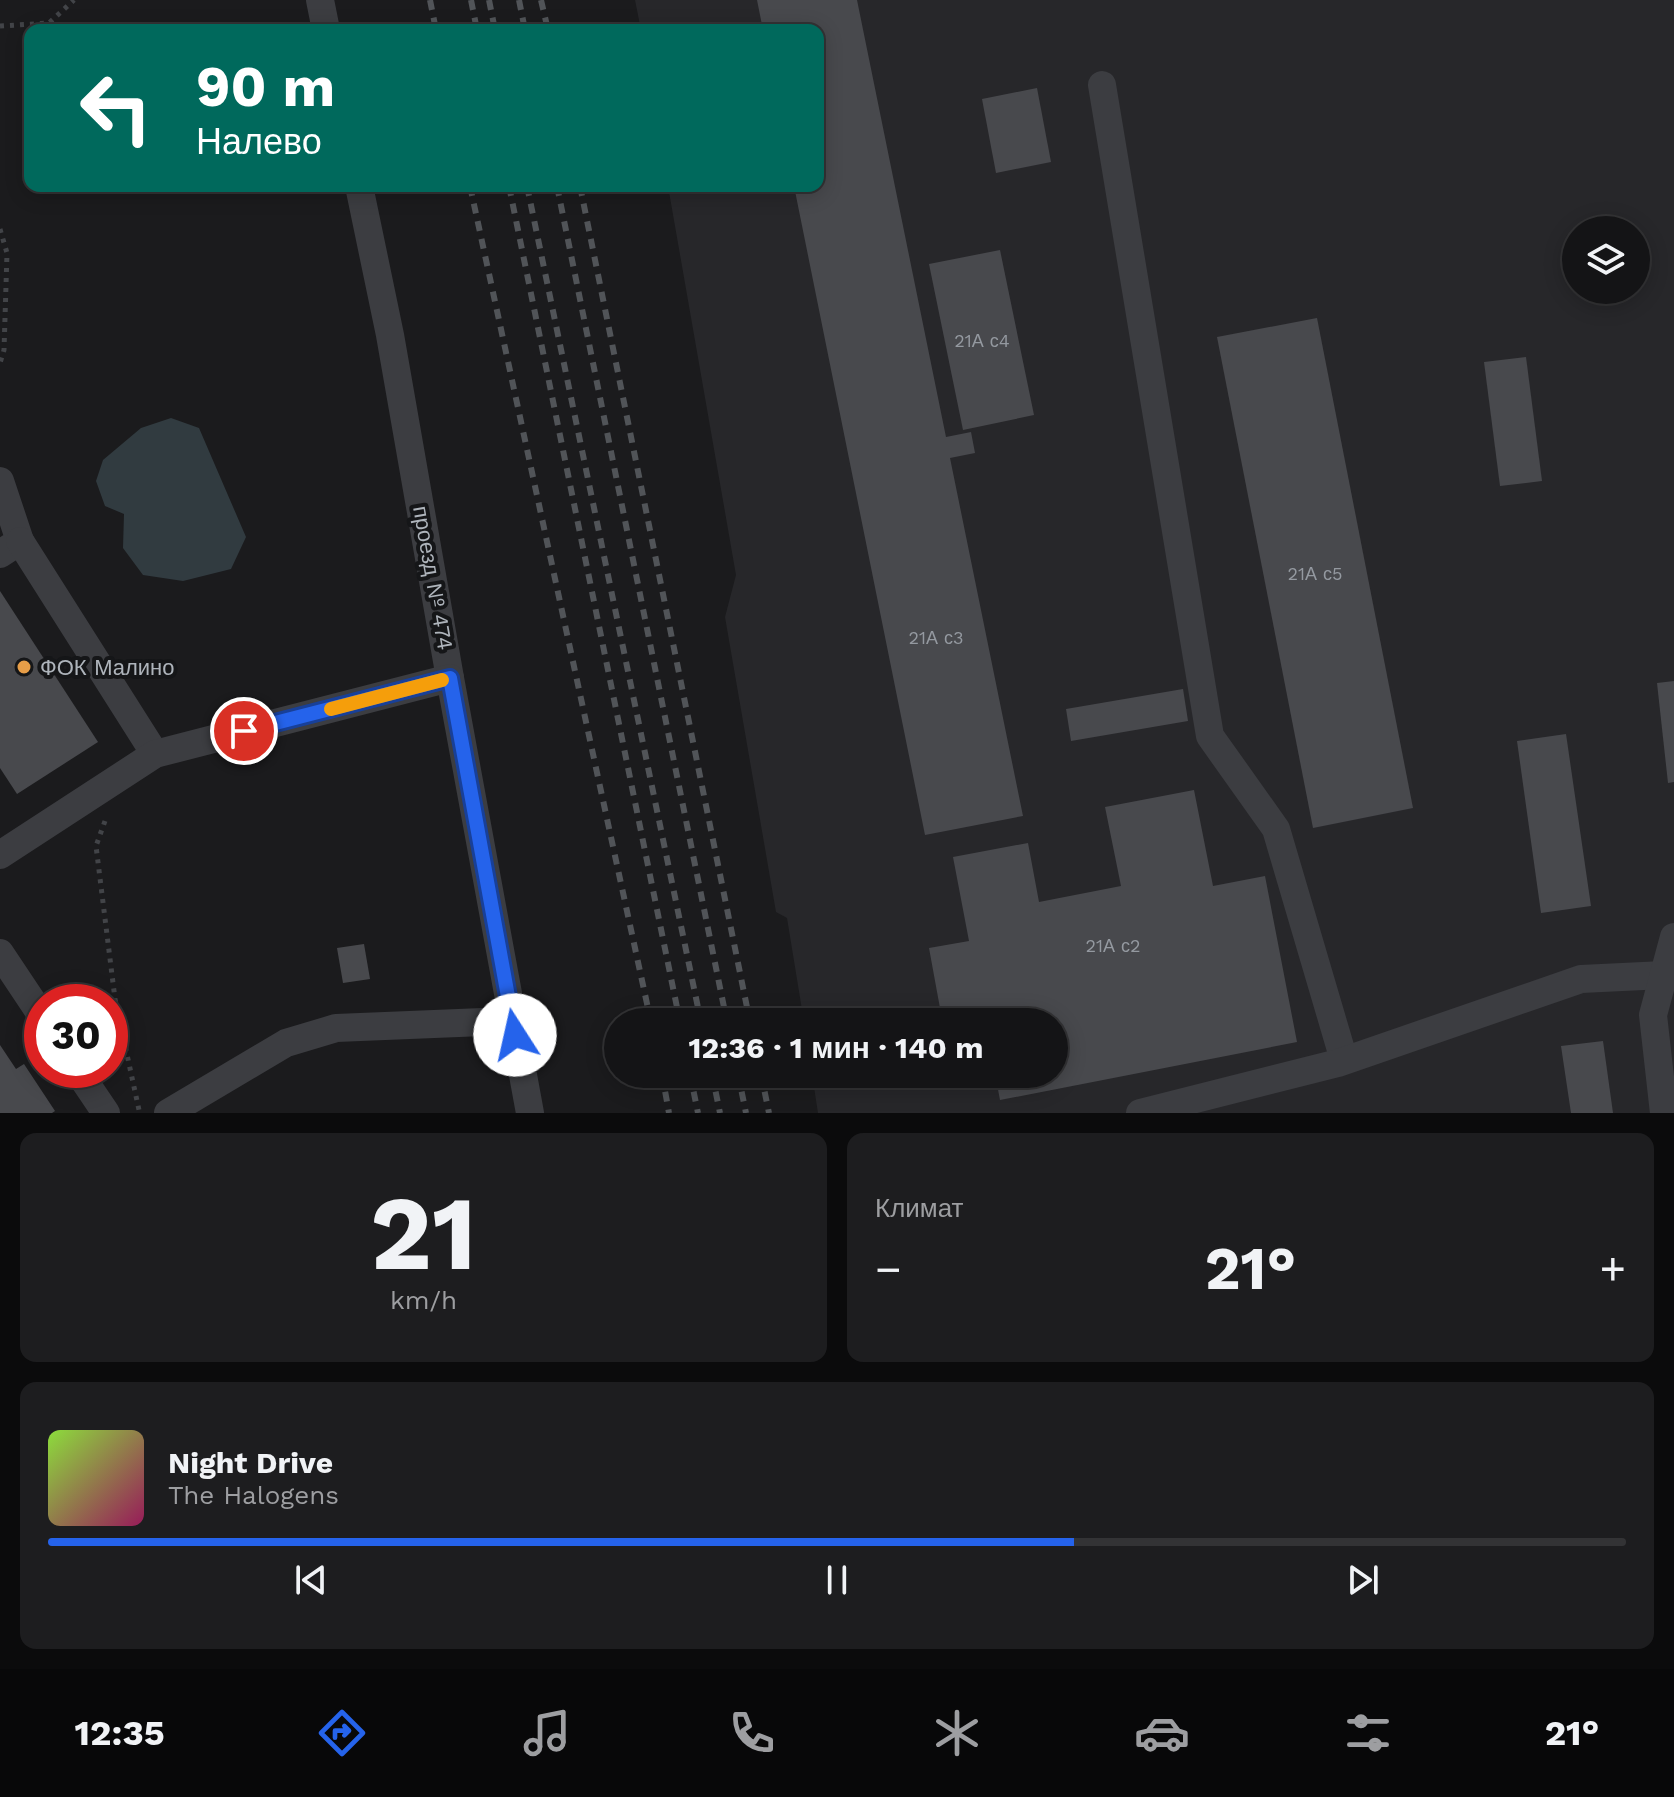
<!DOCTYPE html>
<html lang="ru">
<meta charset="utf-8">
<style>
body{margin:0;font-family:"Work Sans",sans-serif;background:#1d1d1f;color:#f1f3f6;height:100vh;display:flex;flex-direction:column;font-size:30px;white-space:nowrap}
*{box-sizing:border-box;margin:0}
p{font-size:26px;color:#9d9ea1}
.icon{flex:none;width:44px;height:44px;fill:none;stroke:currentColor;stroke-width:2;stroke-linecap:round;stroke-linejoin:round}
.map{position:relative;height:1113px;overflow:hidden}
.side{display:flex;flex-direction:column;gap:20px;padding:20px;background:#0b0b0c;flex:1}
.side>*{flex:none}
.guide{position:absolute;left:24px;top:24px;width:800px;height:168px;border-radius:16px;box-shadow:0 4px 20px #0003,0 0 0 2px #333335;background:#00695c;color:#fff;overflow:hidden}
.controls{position:absolute;left:1562px;top:216px;display:grid;gap:16px}
.controls a{display:grid;place-items:center;width:88px;height:88px;border-radius:50%;background:#141416;box-shadow:0 4px 20px #0003,0 0 0 2px #333335;font-size:40px}
.speed{position:absolute;left:24px;top:984px;display:flex;gap:16px;font-size:40px;font-weight:700;text-align:center}
.speed>*{display:grid;place-content:center;width:104px;height:104px;border-radius:50%;background:#141416;box-shadow:0 4px 20px #0003,0 0 0 2px #333335;line-height:1}
.speed .limit{border:12px solid #d22;background:#fff;color:#111}
.pin{position:absolute;display:grid;place-items:center;width:68px;height:68px;color:#fff;margin:-34px;border:4px solid #fff;border-radius:50%;box-shadow:0 2px 8px #0007}
.me{position:absolute;width:88px;margin:-44px;rotate:350deg;stroke-linejoin:round;filter:drop-shadow(0 0 6px #0008)}
.turn{display:flex;align-items:center;gap:28px;height:168px;padding:0 40px;font-size:36px}
.turn .icon{width:104px;height:104px;stroke-width:2.5}
.turn b{display:block;font-size:56px;line-height:68px}
.big{font-size:60px;font-weight:700;line-height:1.1}
.side .widget{flex:1;display:flex;flex-direction:column;justify-content:center;gap:12px;min-width:0;padding:0 28px;border-radius:16px;background:#1d1d1f}
.side .dial{align-items:center;gap:0}
.dial b{font-size:104px;line-height:1}
.song{display:flex;align-items:center;gap:24px}
.cover{width:96px;height:96px;border-radius:12px;background:linear-gradient(135deg,hsl(90 70% 55%),hsl(330 70% 35%))}
.played{height:8px;border-radius:4px;background:linear-gradient(90deg,#2563eb 65%,#333335 65%)}
.keys{display:flex;justify-content:space-around;direction:ltr}
.heat{display:flex;justify-content:space-between;align-items:center;font-size:44px;direction:ltr}
.side .tiles{flex:1;display:grid;gap:20px;grid-template-columns:1fr 1fr}
.widget:last-child{grid-column:span 2}
.trip{position:absolute;left:604px;top:1008px;width:464px;height:80px;border-radius:40px;background:#141416;box-shadow:0 4px 20px #0003,0 0 0 2px #333335;font-weight:700;line-height:80px;text-align:center}
.menu{display:flex;height:128px;justify-content:space-around;align-items:center;background:#080809;color:#9d9ea1}
.menu .icon{width:56px;height:56px}
.menu .on{color:#2563eb}
.menu b{font-size:36px;color:#f1f3f6}
.map>svg:first-child{display:block}
.built{fill:#27272a;fill-rule:evenodd}
.water{fill:#313b40}
.building{fill:#48494d}
.lines{fill:none;stroke-linecap:round;stroke-linejoin:round}
.path{stroke:#424448;stroke-width:5;stroke-dasharray:4 6;stroke-linecap:butt}
.minor{stroke:#3c3d41;stroke-width:28}
.rail{stroke:#515458;stroke-width:6;stroke-dasharray:10 8;stroke-linecap:butt}
.route-casing{stroke:#184099;stroke-width:20}
.route{stroke:#2563eb;stroke-width:14}
.slow{stroke:#f59e0b;stroke-width:14}
.poi-dot{fill:#e79e48;stroke:#151618;stroke-width:3}
.labels{text-anchor:middle;dominant-baseline:central;stroke-width:8;stroke-linejoin:round;paint-order:stroke}
.number-label{font-size:18px;fill:#9499a0}
.street-label{font-size:22px;fill:#aeb4bb;stroke:#151618}
.poi-label{font-size:22px;fill:#aeb4bb;stroke:#151618;text-anchor:start}
</style>
<div class="map">
<svg width="1674" height="1113" viewBox="0 0 1674 1113">
<rect width="100%" height="100%" fill="#1b1b1d"/>
<path class="built" d="M635,0H1674V1113H818L812,1074H1054V1022H804L787,918L776,912L725,617L736,575L668,186H818V30H641ZM1576,230H1636V290H1576Z"/>
<path class="water" d="M171,418L199,428L246,537L231,569L183,581L143,575L123,548L124,514L105,506L96,481L103,460L141,428Z"/>
<g class="building">
<path d="M757,0H857L946,437L971,432L975,453L950,458L1023,816L925,835L794,186H818V30H763Z"/>
<path d="M1037,88L1051,162L996,173L982,99Z"/>
<path d="M1000,250L1034,415L963,430L929,264Z"/>
<path d="M1317,318L1413,808L1313,828L1217,337Z"/>
<path d="M1526,357L1542,481L1500,486L1484,362Z"/>
<path d="M0,591L98,742L17,794L0,768Z"/>
<path d="M1674,681V782L1668,783L1657,683Z"/>
<path d="M1183,689L1188,721L1071,741L1066,709Z"/>
<path d="M1566,734L1591,906L1541,913L1517,741Z"/>
<path d="M1194,790L1213,886L1265,876L1297,1042L1000,1100L995,1074H1054V1022H985L982,1011L942,1019L929,948L969,941L953,857L1028,843L1039,902L1121,886L1105,807Z"/>
<path d="M364,944L370,979L343,983L337,948Z"/>
<path d="M1603,1041L1613,1113H1571L1561,1046Z"/>
<path d="M0,1045L16,1069L24,1064L55,1111L52,1113H0Z"/>
</g>
<g class="lines">
<g class="path">
<path d="M0,26L49,23L74,0"/>
<path d="M0,229L7,253L4,350L0,363"/>
<path d="M105,821L96,846L115,999L139,1110"/>
</g>
<g class="minor">
<path d="M320,0L326,30"/>
<path d="M1102,85L1210,736L1276,829L1344,1060"/>
<path d="M359,186L390,335L450,678L530,1113"/>
<path d="M0,481L20,541L0,554"/>
<path d="M20,541L155,754"/>
<path d="M0,855L155,754L450,678"/>
<path d="M0,953L42,1016"/>
<path d="M77,1070L106,1113"/>
<path d="M168,1113L286,1043L336,1028L483,1022L515,1035"/>
<path d="M1140,1113L1338,1063L1581,979L1664,975"/>
<path d="M1664,1113L1653,1015L1674,937"/>
</g>
<g class="rail">
<path d="M430,0L436,30"/>
<path d="M471,0L477,30"/>
<path d="M489,0L495,30"/>
<path d="M519,0L525,30"/>
<path d="M541,0L548,30"/>
<path d="M470,186L651,1022"/>
<path d="M509,186L680,1022"/>
<path d="M527,186L701,1022"/>
<path d="M557,186L727,1022"/>
<path d="M580,186L750,1022"/>
<path d="M662,1074L669,1113"/>
<path d="M690,1074L698,1113"/>
<path d="M712,1074L720,1113"/>
<path d="M738,1074L746,1113"/>
<path d="M761,1074L769,1113"/>
</g>
</g>
<g class="lines">
<defs>
<path id="route" d="M244,731L450,678L515,1035"/>
</defs>
<use href="#route" class="route-casing"/>
<use href="#route" class="route"/>
<path class="slow" d="M331,709L442,680"/>
</g>
<circle class="poi-dot" cx="24" cy="667" r="8"/>
<g class="labels">
<g class="number-label">
<text x="982" y="340">21А с4</text>
<text x="1315" y="573">21А с5</text>
<text x="936" y="637">21А с3</text>
<text x="1113" y="945">21А с2</text>
</g>
<g class="street-label">
<text transform="translate(433 578) rotate(80)">проезд № 474</text>
</g>
<g class="poi-label">
<text x="40" y="667">ФОК Малино</text>
</g>
</g>
</svg>
<div class="controls">
<a><svg class="icon" aria-label="layers" viewBox="0 0 24 24"><path d="M12 4l9 5-9 5-9-5zM3 14l9 5 9-5"/></svg></a>
</div>
<div class="speed"><div class="limit">30</div></div>
<div class="pin" style="left:244px;top:731px;background:#d93025"><svg class="icon" aria-label="arrive" viewBox="0 0 24 24"><path d="M6 21V4h12l-3 4 3 4H6"/></svg></div>
<svg class="me" style="left:515px;top:1035px" viewBox="-20 -20 40 40"><circle r="19" fill="#fff"/><path d="M0-13L10 11 0 6-10 11z" fill="#2563eb"/></svg>
<div class="trip">12:36 · 1 мин · 140 m</div>
<div class="guide">
<div class="turn"><svg class="icon" aria-label="left" viewBox="0 0 24 24"><path d="M17 20v-9H6M10 6l-5 5 5 5"/></svg><div><b>90 m</b>Налево</div></div>
</div>
</div>
<section class="side">
<div class="tiles">
<div class="widget dial"><b>21</b><p>km/h</p></div>
<div class="widget"><p>Климат</p>
<div class="heat"><a>−</a><b class="big">21°</b><a>+</a></div>
</div>
<div class="widget">
<div class="song"><i class="cover"></i><div><b>Night Drive</b><p>The Halogens</p></div></div>
<div class="played"></div>
<div class="keys"><svg class="icon" aria-label="previous" viewBox="0 0 24 24"><path d="M18 5L8 12l10 7zM5 5v14"/></svg><svg class="icon" aria-label="pause" viewBox="0 0 24 24"><path d="M8 5v14M16 5v14"/></svg><svg class="icon" aria-label="next" viewBox="0 0 24 24"><path d="M6 5l10 7-10 7zM19 5v14"/></svg></div>
</div>
</div>
</section>
<nav class="menu">
<b>12:35</b>
<svg class="icon on" aria-label="directions" viewBox="0 0 24 24"><path d="M12 3l9 9-9 9-9-9zM9 14v-3h6M13 9l2 2-2 2"/></svg>
<svg class="icon" aria-label="music" viewBox="0 0 24 24"><path d="M9 18V5l10-2v13"/><circle cx="6" cy="18" r="3"/><circle cx="16" cy="16" r="3"/></svg>
<svg class="icon" aria-label="phone" viewBox="0 0 24 24"><path d="M5 4h4l2 5-3 2q2 4 5 5l2-3 5 2v4C11 20 4 13 5 4z"/></svg>
<svg class="icon" aria-label="climate" viewBox="0 0 24 24"><path d="M12 3v18M4 7l16 10M4 17L20 7"/></svg>
<svg class="icon" aria-label="car" viewBox="0 0 24 24"><path d="M5 17H2v-5l4-1 3-4h7l3 4 3 1v5h-3M9 17h6M6 11h13"/><circle cx="7" cy="17" r="2"/><circle cx="17" cy="17" r="2"/></svg>
<svg class="icon" aria-label="filters" viewBox="0 0 24 24"><path d="M4 7h16M4 17h16"/><circle cx="9" cy="7" r="2"/><circle cx="15" cy="17" r="2"/></svg>
<b>21°</b>
</nav>
